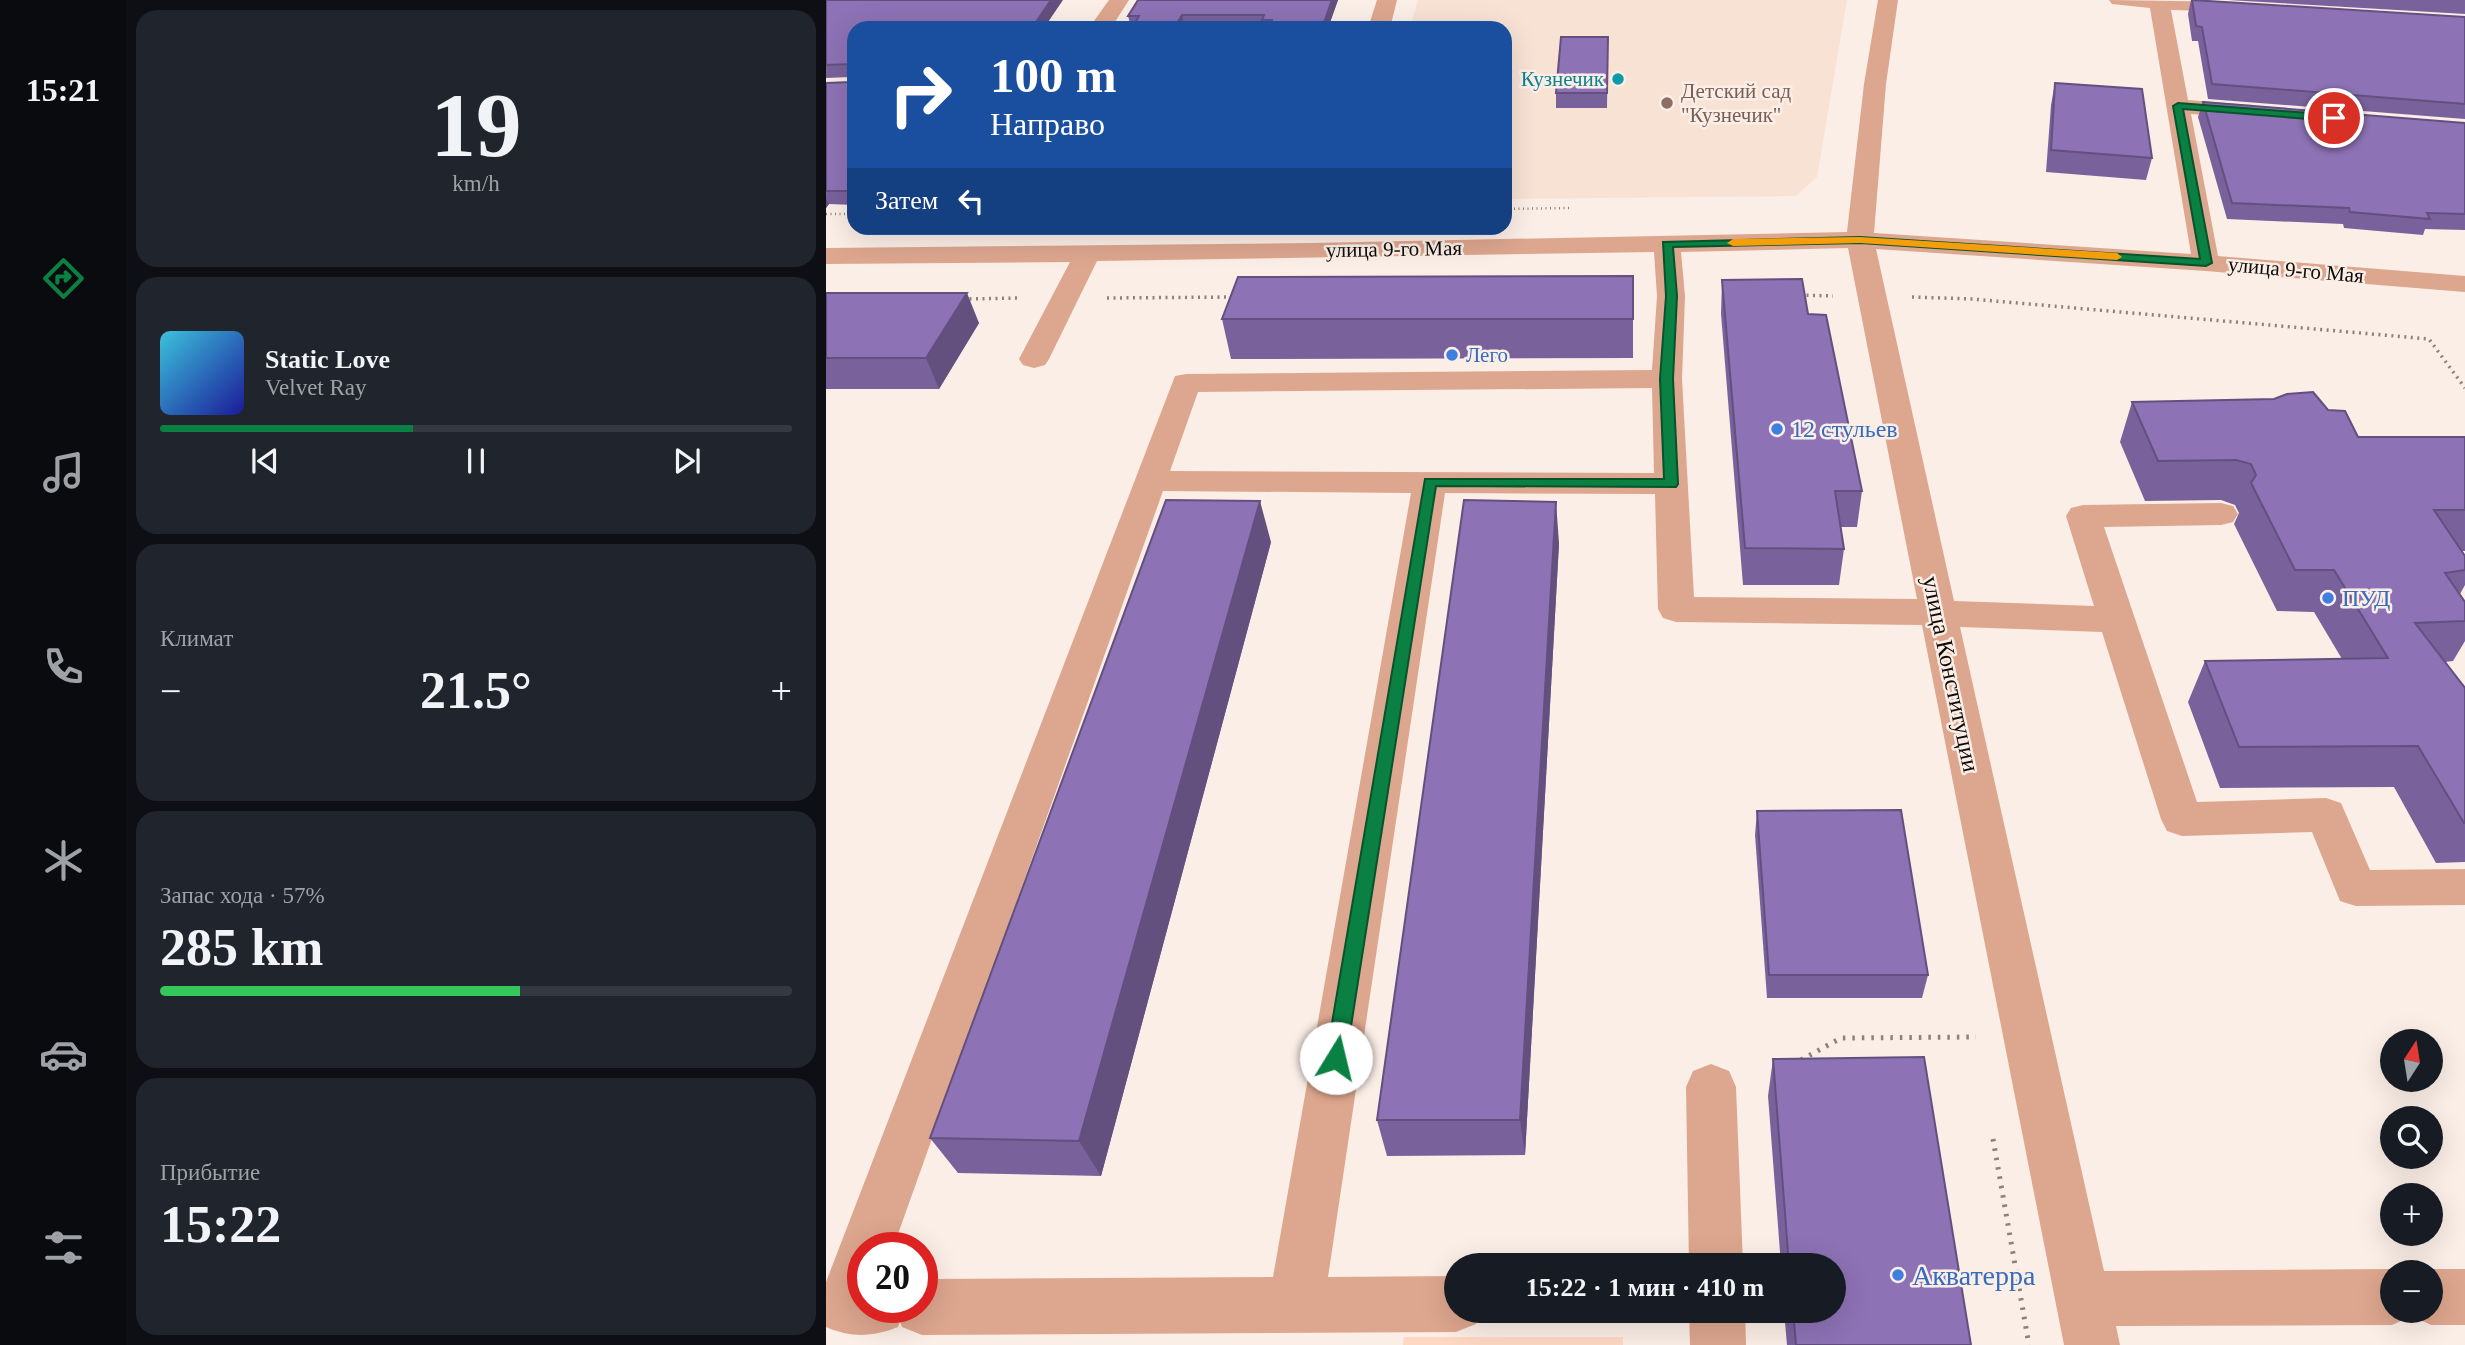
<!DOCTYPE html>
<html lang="ru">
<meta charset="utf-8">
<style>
body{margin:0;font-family:"Times New Roman",serif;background:#20242c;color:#f1f3f6;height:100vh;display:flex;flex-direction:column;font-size:26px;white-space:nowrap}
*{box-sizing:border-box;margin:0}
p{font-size:23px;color:#9ea1a6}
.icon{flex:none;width:38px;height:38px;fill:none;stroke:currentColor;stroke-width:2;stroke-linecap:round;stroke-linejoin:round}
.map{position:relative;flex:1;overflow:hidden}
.details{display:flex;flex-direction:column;gap:10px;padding:10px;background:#0d0f14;width:700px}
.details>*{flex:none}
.hud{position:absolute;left:21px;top:21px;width:665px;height:214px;border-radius:21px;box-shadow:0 7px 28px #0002;background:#1a4fa0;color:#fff;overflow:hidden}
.needle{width:46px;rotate:12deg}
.fabs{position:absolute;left:1554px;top:1029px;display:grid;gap:14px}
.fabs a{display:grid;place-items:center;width:63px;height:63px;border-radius:50%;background:#171b24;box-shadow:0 7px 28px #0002;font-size:35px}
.speed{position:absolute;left:21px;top:1232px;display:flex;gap:14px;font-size:35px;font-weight:700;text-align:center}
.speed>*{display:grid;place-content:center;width:91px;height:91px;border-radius:50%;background:#171b24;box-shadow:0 7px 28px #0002;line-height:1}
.speed .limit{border:10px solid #d22;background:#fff;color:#111}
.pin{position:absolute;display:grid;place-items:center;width:60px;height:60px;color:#fff;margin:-30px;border:4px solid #fff;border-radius:50%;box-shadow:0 2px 7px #0007}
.me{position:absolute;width:77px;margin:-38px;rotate:9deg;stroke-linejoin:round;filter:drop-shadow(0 0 5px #0008)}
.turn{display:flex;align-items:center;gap:24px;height:147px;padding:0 28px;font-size:32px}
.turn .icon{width:91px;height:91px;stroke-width:2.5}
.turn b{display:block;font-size:49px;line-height:60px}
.then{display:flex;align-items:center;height:66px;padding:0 28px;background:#0003;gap:14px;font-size:26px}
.big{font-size:52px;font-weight:800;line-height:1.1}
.details .tile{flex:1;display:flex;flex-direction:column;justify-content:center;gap:10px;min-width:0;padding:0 24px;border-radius:21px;background:#20242c}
.details .dial{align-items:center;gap:0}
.dial b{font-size:91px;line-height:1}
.song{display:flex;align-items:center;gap:21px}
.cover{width:84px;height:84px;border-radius:10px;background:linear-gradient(135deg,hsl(190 70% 55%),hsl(240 70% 35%))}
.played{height:7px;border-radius:4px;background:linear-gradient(90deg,#0b8043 40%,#363941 40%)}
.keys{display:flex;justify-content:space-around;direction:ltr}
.heat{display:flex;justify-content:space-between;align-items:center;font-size:38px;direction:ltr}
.charge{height:10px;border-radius:5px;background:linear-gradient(90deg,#34c759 57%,#363941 0)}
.trip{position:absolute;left:618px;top:1253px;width:402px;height:70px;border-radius:35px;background:#171b24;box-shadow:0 7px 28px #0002;font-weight:800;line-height:70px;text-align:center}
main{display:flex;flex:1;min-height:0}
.menu{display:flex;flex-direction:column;width:126px;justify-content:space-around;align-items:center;background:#090b0e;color:#9ea1a6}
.menu .icon{width:49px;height:49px}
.menu .selected{color:#0b8043}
.menu b{font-size:32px;color:#f1f3f6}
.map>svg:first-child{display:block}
.education{fill:#f7e2d4}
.green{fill:#fed8c3}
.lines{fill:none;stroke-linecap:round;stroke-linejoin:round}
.path-far2{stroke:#8b827d;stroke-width:2.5;stroke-dasharray:1 3.5;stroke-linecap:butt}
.path-far1{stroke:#8b827d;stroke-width:3.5;stroke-dasharray:2 4.5;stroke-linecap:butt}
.path{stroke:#8b827d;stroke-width:5;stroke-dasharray:2.5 7;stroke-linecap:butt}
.minor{fill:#dda68e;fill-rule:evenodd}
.wall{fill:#79629c}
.shaded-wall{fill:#63507f}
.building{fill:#8d72b5;stroke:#63507f;stroke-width:2}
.route{fill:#0b8043;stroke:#07532c;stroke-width:2}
.slow{fill:#f59e0b}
.culture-dot{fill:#0f9aa8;stroke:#fbeee6;stroke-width:2.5}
.education-dot{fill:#8d6e63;stroke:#fbeee6;stroke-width:2.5}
.shop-dot{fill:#3f7fe0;stroke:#fbeee6;stroke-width:2.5}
.labels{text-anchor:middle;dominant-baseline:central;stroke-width:5;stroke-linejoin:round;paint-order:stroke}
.far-culture-label{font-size:21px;fill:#0d838f;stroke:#fbeee6;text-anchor:end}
.far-education-label{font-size:21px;fill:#785e54;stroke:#fbeee6;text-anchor:start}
.far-street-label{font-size:21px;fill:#100c09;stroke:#fbeee6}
.far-shop-label{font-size:21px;fill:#366cbe;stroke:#fbeee6;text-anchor:start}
.shop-label{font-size:24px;fill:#366cbe;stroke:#fbeee6;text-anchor:start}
.street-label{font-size:24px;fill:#100c09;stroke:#fbeee6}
.near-shop-label{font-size:28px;fill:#366cbe;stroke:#fbeee6;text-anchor:start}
</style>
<main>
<nav class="menu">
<b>15:21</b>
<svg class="icon selected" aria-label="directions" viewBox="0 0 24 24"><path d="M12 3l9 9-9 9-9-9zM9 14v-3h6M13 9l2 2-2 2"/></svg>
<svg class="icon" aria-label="music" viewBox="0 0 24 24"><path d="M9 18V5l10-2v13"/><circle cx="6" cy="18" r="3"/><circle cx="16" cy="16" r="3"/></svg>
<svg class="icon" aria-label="phone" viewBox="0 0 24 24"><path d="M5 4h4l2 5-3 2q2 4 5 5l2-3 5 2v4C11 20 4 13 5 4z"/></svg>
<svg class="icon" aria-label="climate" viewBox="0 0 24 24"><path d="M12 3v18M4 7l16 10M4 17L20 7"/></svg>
<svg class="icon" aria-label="car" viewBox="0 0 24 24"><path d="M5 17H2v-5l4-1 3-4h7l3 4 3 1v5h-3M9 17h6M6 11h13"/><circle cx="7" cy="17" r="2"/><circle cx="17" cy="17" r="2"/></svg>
<svg class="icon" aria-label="filters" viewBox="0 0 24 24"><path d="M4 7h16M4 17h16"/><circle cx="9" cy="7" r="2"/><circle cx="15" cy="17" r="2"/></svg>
</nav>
<section class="details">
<div class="tile dial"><b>19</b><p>km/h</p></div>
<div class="tile">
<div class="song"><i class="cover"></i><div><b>Static Love</b><p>Velvet Ray</p></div></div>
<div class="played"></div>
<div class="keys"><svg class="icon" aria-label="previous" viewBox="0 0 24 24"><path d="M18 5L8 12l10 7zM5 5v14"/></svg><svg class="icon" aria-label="pause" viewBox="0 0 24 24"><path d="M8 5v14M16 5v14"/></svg><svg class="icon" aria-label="next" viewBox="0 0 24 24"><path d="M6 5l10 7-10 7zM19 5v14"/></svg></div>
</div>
<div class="tile"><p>Климат</p>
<div class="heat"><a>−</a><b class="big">21.5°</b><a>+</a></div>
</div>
<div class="tile"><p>Запас хода · 57%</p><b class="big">285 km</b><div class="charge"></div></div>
<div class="tile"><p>Прибытие</p><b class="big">15:22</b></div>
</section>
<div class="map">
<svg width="1639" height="1345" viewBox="0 0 1639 1345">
<rect width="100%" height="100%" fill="#fbeee6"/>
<path class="education" d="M592,0H1021L991,177L970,196L679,199V28H584Z"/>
<path class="green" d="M578,1337H797V1345H577Z"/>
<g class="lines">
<g class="path-far2">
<path d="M679,209L745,208"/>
<path d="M0,214H28"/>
</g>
<g class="path-far1">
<path d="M974,295L1007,296"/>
<path d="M1086,297L1146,299L1603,339L1639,388"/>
<path d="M281,298L409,297"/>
<path d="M137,299L195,298"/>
</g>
<g class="path">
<path d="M975,1060L1015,1038L1150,1037"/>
<path d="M1167,1139L1203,1345"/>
</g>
<g class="minor">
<path d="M283,0H303L285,28H263Z"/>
<path d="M551,0H571L564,28H542Z"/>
<path d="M1052,0H1072L1060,84L1048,233L1365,254L1324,8L1286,4L1283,0L1417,2L1424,4L1427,8L1424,12L1345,10L1362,100L1426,105L1434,107L1438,112L1434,117L1426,119L1365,114L1392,256L1639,276V292L1380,271L1050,249L1128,601L1268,606L1240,516L1245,508L1257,505L1395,503L1407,506L1412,514L1407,522L1395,525L1278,527L1371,802L1500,798L1515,803L1544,870L1639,869V905L1530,906L1514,901L1486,832L1356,836L1341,831L1335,819L1276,632L1134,627L1278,1271L1566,1269L1573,1272H1566V1311H1605V1272H1598L1605,1269H1639V1325H1605L1586,1316L1566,1325L1290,1326L1294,1345H1238L1096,625L850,622L837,618L832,609L829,494L619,493L502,1277L630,1276V1311H655L650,1324L630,1332L96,1335L76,1327L74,1321L72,1327C47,1337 25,1338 0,1327V1282L349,376L360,374L826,370L831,296L828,252L271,261L223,359L219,365L208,368L197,365L193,359L244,262L0,264V248L486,243L1021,232L1038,84ZM1022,248L1091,599L868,597L856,379L859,296L855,252ZM826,388L828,473L344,471L372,392ZM337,491L585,493L447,1277L96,1279V1307H37V1248H67Z"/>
<path d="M885,1064L903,1071L910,1087L917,1265H863L860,1087L867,1071Z"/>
<path d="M863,1311H919L920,1345H864Z"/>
</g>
</g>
<g class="wall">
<path d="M0,0L28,28V205L3,204L0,208V83L25,82V77L0,78Z"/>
<path d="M512,0L502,28H437V26L305,27L302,16Z"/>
<path d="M1365,0L1639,17V119L1382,99L1372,41H1366L1362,14Z"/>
<path d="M1402,0H1639V14Z"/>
<path d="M782,37L781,108H730V93Z"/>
<path d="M1229,83L1326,158L1320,180L1220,172L1225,105Z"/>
<path d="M1377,102L1639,123V230L1599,229L1597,235L1518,228L1517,224L1401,219L1372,117Z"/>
<path d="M807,276V358L405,359L396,319Z"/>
<path d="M896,280L982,314L1036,491L1031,527H1015L1018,549L1013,585H917L895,314Z"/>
<path d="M0,293L153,323L113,389H0Z"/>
<path d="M1306,402L1502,410L1532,437H1639V551H1636L1639,556V585L1634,594L1639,602V641L1627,661L1619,662L1639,688V862L1610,863L1568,787L1394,788L1362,702L1379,661L1516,659L1488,612L1451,611L1408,524L1413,513L1409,505L1395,500L1319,501L1294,442Z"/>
<path d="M445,542L275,1176L132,1173L104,1138Z"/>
<path d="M733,543L699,1155L561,1156L551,1120Z"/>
<path d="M931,811L1102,975L1096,998H941L929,835Z"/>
<path d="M947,1059L1145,1345H961L958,1311H1008V1265H955L942,1096Z"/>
</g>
<g class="shaded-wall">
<path d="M225,0H237L218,28H206Z"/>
<path d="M506,0H512L502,28H496Z"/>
<path d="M356,15L358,26L357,28H348Z"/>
<path d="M0,198L3,204L0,208Z"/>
<path d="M141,293L153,323L113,389L100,358Z"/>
<path d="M434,501L445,542L275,1176L253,1141Z"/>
<path d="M730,502L733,543L699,1155L694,1120Z"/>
</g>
<g class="building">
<path d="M0,0H225L206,28H28V191H0V83L25,82V64L0,65Z"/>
<path d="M312,0H506L496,28H442L446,20H436L438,15H356L348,28H306L313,16H302Z"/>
<path d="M1366,0L1639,17V104L1386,84L1376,27L1370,26Z"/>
<path d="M735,37H782L781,93H730Z"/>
<path d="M1229,83L1316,89L1326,158L1225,150Z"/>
<path d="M1377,102L1639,123V214L1601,213L1604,219L1524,212L1523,208L1406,203Z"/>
<path d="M807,276V319H396L412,277Z"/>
<path d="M976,279L982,314L1000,315L1036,491H1009L1018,549L919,548L896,280Z"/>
<path d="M0,293H141L100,358H0Z"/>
<path d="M1487,392L1502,410L1519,411L1532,437H1639V510H1608L1639,556V570L1619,573L1639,602V621L1589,623L1639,688V823H1638L1592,746L1413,747L1379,661L1562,658L1508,570H1469L1425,483L1430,475L1425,464L1410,460L1332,461L1306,402L1448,399L1461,394Z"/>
<path d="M340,500L434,501L253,1141L104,1138Z"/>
<path d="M638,500L730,502L694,1120H551Z"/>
<path d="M1075,810L1102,975H943L931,811Z"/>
<path d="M1098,1057L1145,1345H970L967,1311H1008V1265H963L947,1059Z"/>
</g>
<path class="route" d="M1352,103L1508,115L1513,118L1508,121L1357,109L1386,263L1380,266L1034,243L847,247L851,296L847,379L852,484L850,487L610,486L520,1058L517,1064L510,1067L503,1064L500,1058L599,479H838L834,379L840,296L837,242L1034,237L1374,259L1347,106Z"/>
<path class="slow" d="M1034,237L1291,253L1296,257L1291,260L1034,243L907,246L901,243L907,239Z"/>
<circle class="culture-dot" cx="792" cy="79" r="7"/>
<circle class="education-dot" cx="841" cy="103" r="7"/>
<g class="shop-dot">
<circle cx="626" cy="355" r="7"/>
<circle cx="951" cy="429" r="7"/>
<circle cx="1502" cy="598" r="7"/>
<circle cx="1072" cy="1275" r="7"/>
</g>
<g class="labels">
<g class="far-culture-label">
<text x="778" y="79">Кузнечик</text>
</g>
<g class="far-education-label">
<text x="855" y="91">Детский сад<tspan x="855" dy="24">"Кузнечик"</tspan></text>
</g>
<g class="far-street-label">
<text transform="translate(568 249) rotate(-1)">улица 9-го Мая</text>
<text transform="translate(1470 270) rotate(5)">улица 9-го Мая</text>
</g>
<g class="far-shop-label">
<text x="640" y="355">Лего</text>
</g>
<g class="shop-label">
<text x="965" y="429">12 стульев</text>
<text x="1516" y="598">ПУД</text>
</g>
<g class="street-label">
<text transform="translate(1125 674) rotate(78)">улица Конституции</text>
</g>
<g class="near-shop-label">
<text x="1086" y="1275">Акватерра</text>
</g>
</g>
</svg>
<div class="fabs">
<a><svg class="needle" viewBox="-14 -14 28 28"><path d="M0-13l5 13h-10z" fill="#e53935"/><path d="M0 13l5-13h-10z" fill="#9ea1a6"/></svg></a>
<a><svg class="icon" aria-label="search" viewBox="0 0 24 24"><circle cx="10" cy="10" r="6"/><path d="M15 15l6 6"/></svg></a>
<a>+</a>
<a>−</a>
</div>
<div class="speed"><div class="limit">20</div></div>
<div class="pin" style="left:1508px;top:118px;background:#d93025"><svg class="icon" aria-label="arrive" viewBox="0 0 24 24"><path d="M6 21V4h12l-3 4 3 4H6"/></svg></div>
<svg class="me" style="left:510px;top:1058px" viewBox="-20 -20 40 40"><circle r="19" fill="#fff"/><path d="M0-13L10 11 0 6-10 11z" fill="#0b8043"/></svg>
<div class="trip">15:22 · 1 мин · 410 m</div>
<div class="hud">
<div class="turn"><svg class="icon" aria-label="right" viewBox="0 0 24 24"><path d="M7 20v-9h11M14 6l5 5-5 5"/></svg><div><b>100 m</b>Направо</div></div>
<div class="then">Затем<svg class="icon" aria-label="left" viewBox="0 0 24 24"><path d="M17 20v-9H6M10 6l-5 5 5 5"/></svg></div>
</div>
</div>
</main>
